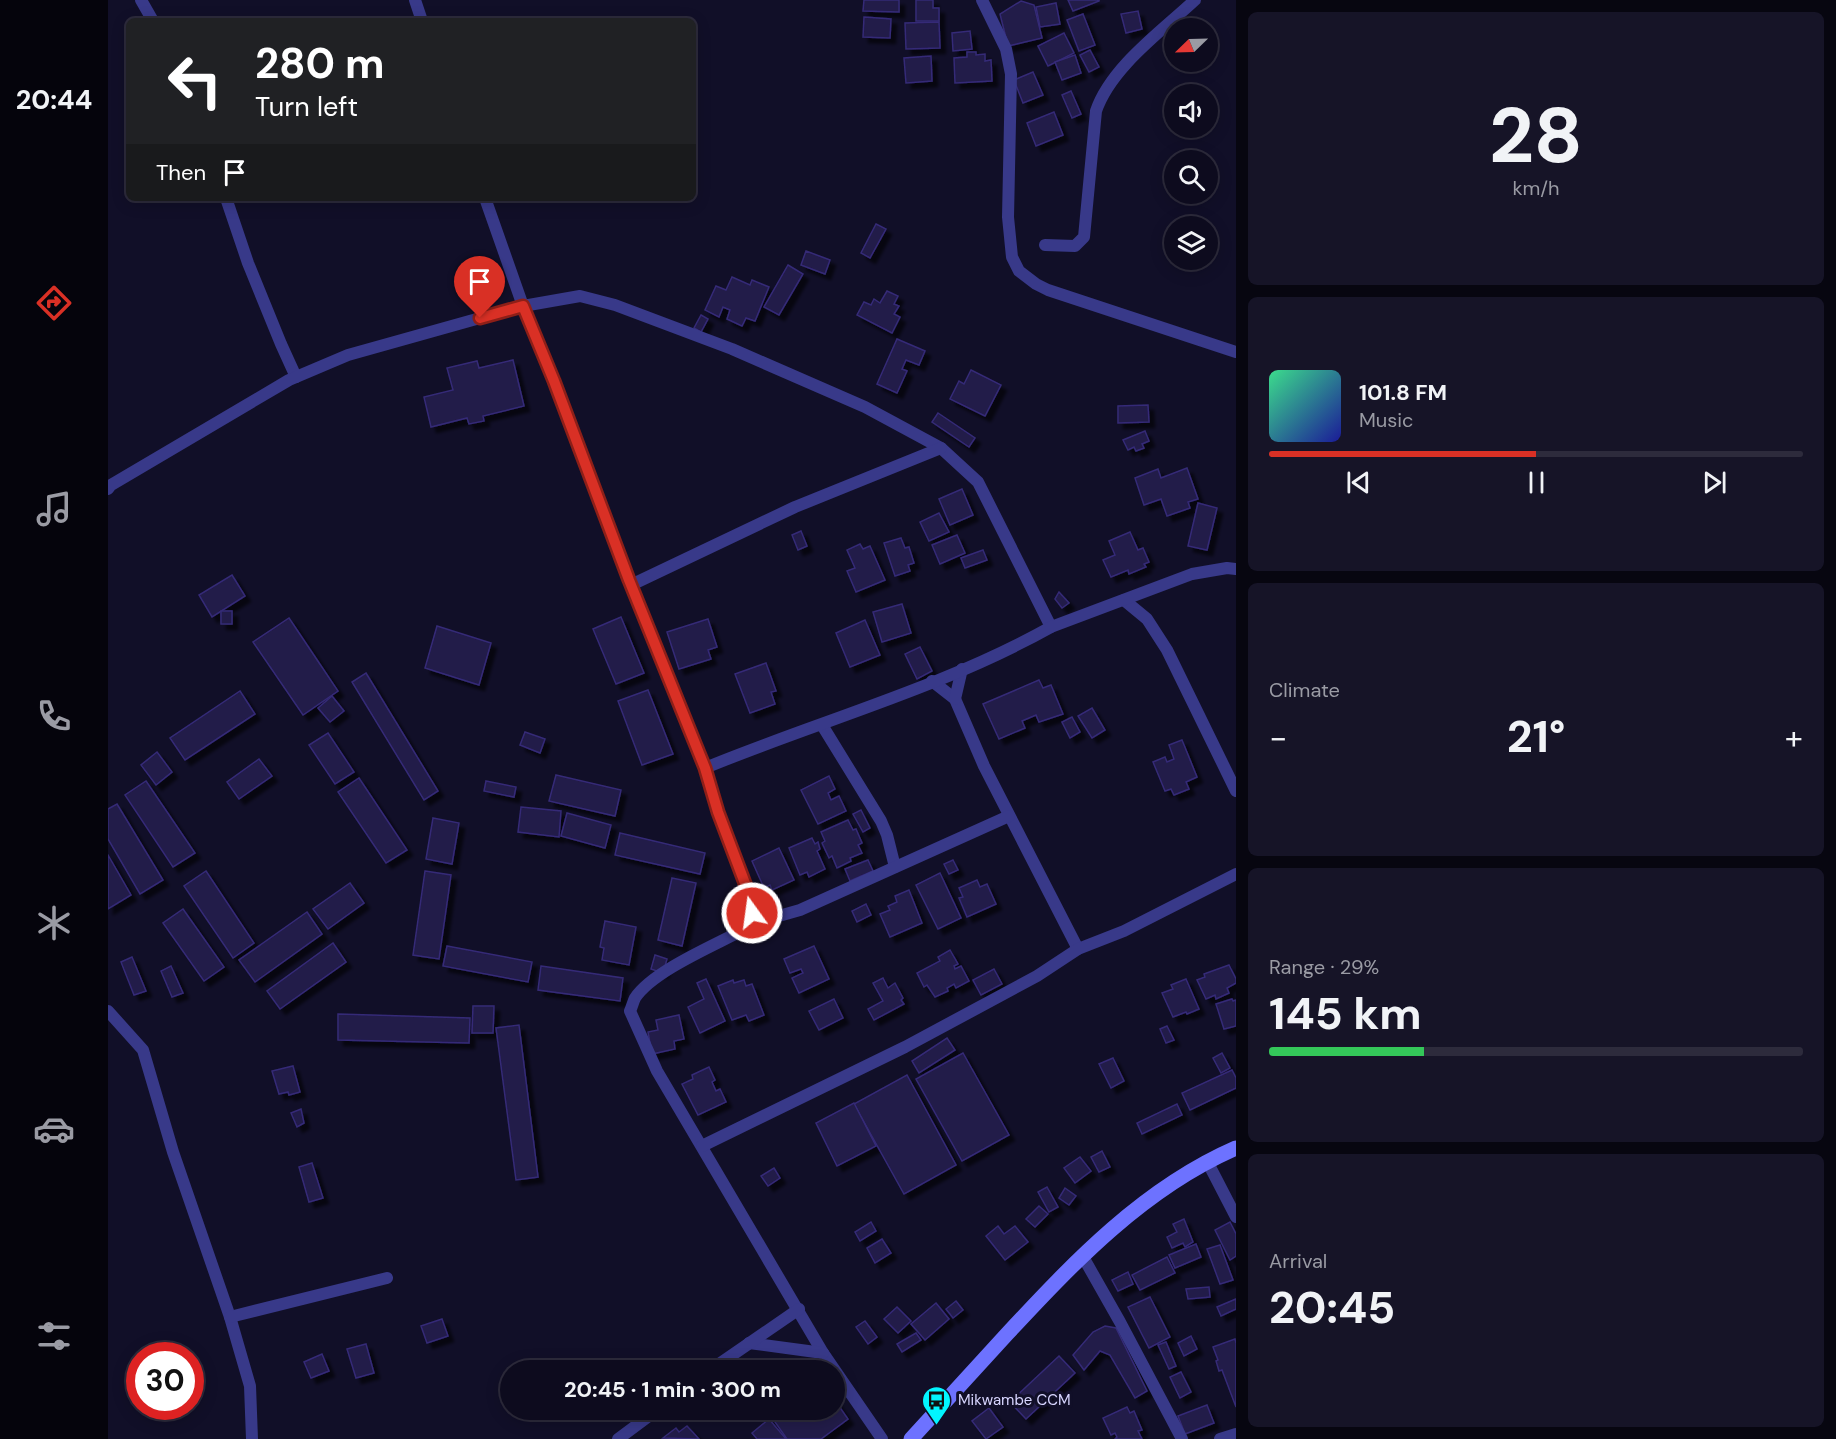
<!DOCTYPE html>
<meta charset="utf-8">
<style>
body{margin:0;font-family:"DM Sans",sans-serif;background:#161427;color:#f1f3f6;height:100vh;display:flex;flex-direction:column;font-size:22px;white-space:nowrap}
*{box-sizing:border-box;margin:0}
p{font-size:20px;color:#9a9ba4}
.icon{flex:none;width:33px;height:33px;fill:none;stroke:currentColor;stroke-width:2;stroke-linecap:round;stroke-linejoin:round}
.map{position:relative;flex:1;overflow:hidden}
.sheet{display:flex;flex-direction:column;gap:12px;padding:12px;background:#070610;width:600px}
.sheet>*{flex:none}
.hud{position:absolute;left:18px;top:18px;width:570px;height:183px;border-radius:9px;box-shadow:0 3px 15px #0003,0 0 0 2px #2d2b3c;background:#202124;color:#fff;overflow:hidden}
.needle{width:39px;rotate:247deg}
.fabs{position:absolute;left:1056px;top:18px;display:grid;gap:12px}
.fabs a{display:grid;place-items:center;width:54px;height:54px;border-radius:50%;background:#0d0b1e;box-shadow:0 3px 15px #0003,0 0 0 2px #2d2b3c;font-size:30px}
.speed{position:absolute;left:18px;top:1342px;display:flex;gap:12px;font-size:30px;font-weight:700;text-align:center}
.speed>*{display:grid;place-content:center;width:78px;height:78px;border-radius:50%;background:#0d0b1e;box-shadow:0 3px 15px #0003,0 0 0 2px #2d2b3c;line-height:1}
.speed .limit{border:9px solid #d22;background:#fff;color:#111}
.pin{position:absolute;display:grid;place-items:center;width:51px;height:51px;color:#fff;margin:-62px -26px;border-radius:50% 50% 50% 0;rotate:-45deg;box-shadow:0 0 6px #0007}
.pin .icon{rotate:45deg}
.me{position:absolute;width:66px;margin:-33px;rotate:346deg;stroke-linejoin:round;filter:drop-shadow(0 0 4px #0008)}
.turn{display:flex;align-items:center;gap:21px;height:126px;padding:0 30px;font-size:27px}
.turn .icon{width:78px;height:78px;stroke-width:2.5}
.turn b{display:block;font-size:42px;line-height:51px}
.then{display:flex;align-items:center;height:57px;padding:0 30px;background:#0003;gap:12px;font-size:22px}
.big{font-size:45px;font-weight:700;line-height:1.1}
.sheet .widget{flex:1;display:flex;flex-direction:column;justify-content:center;gap:9px;min-width:0;padding:0 21px;border-radius:9px;background:#161427}
.sheet .dial{align-items:center;gap:0}
.dial b{font-size:78px;line-height:1}
.song{display:flex;align-items:center;gap:18px}
.cover{width:72px;height:72px;border-radius:9px;background:linear-gradient(135deg,hsl(150 70% 55%),hsl(240 70% 35%))}
.played{height:6px;border-radius:3px;background:linear-gradient(90deg,#d93025 50%,#2d2b3c 50%)}
.keys{display:flex;justify-content:space-around;direction:ltr}
.heat{display:flex;justify-content:space-between;align-items:center;font-size:33px;direction:ltr}
.charge{height:9px;border-radius:4px;background:linear-gradient(90deg,#34c759 29%,#2d2b3c 0)}
.trip{position:absolute;left:392px;top:1360px;width:345px;height:60px;border-radius:30px;background:#0d0b1e;box-shadow:0 3px 15px #0003,0 0 0 2px #2d2b3c;font-weight:700;line-height:60px;text-align:center}
main{display:flex;flex:1;min-height:0}
.dock{display:flex;flex-direction:column;width:108px;justify-content:space-around;align-items:center;background:#05040c;color:#9a9ba4}
.dock .icon{width:42px;height:42px}
.dock .selected{color:#d93025}
.dock b{font-size:27px;color:#f1f3f6}
.map>svg:first-child{display:block}
.building{fill:#211a4a;stroke:#352b77;stroke-width:1.5;filter:url(#shadow)}
.lines{fill:none;stroke-linecap:round;stroke-linejoin:round}
.street{stroke:#383989;stroke-width:12}
.secondary{stroke:#6d72ff;stroke-width:15}
.route-casing{stroke:#8d1f18;stroke-width:15}
.route{stroke:#d93025;stroke-width:10}
.labels{text-anchor:middle;dominant-baseline:central;stroke-width:6;stroke-linejoin:round;paint-order:stroke}
.poi-label{font-size:15px;fill:#d8d6ff;stroke:#110f28;text-anchor:start}
</style>
<main>
<nav class="dock">
<b>20:44</b>
<svg class="icon selected" aria-label="directions" viewBox="0 0 24 24"><path d="M12 3l9 9-9 9-9-9zM9 14v-3h6M13 9l2 2-2 2"/></svg>
<svg class="icon" aria-label="music" viewBox="0 0 24 24"><path d="M9 18V5l10-2v13"/><circle cx="6" cy="18" r="3"/><circle cx="16" cy="16" r="3"/></svg>
<svg class="icon" aria-label="phone" viewBox="0 0 24 24"><path d="M5 4h4l2 5-3 2q2 4 5 5l2-3 5 2v4C11 20 4 13 5 4z"/></svg>
<svg class="icon" aria-label="climate" viewBox="0 0 24 24"><path d="M12 3v18M4 7l16 10M4 17L20 7"/></svg>
<svg class="icon" aria-label="car" viewBox="0 0 24 24"><path d="M5 17H2v-5l4-1 3-4h7l3 4 3 1v5h-3M9 17h6M6 11h13"/><circle cx="7" cy="17" r="2"/><circle cx="17" cy="17" r="2"/></svg>
<svg class="icon" aria-label="filters" viewBox="0 0 24 24"><path d="M4 7h16M4 17h16"/><circle cx="9" cy="7" r="2"/><circle cx="15" cy="17" r="2"/></svg>
</nav>
<div class="map">
<svg width="1128" height="1439" viewBox="0 0 1128 1439">
<defs>
<filter id="shadow"><feDropShadow dx="5.5" dy="5.5" stdDeviation="1.5" flood-color="#0009"/></filter>
</defs>
<rect width="100%" height="100%" fill="#110f28"/>
<g class="building">
<path d="M756,0H791V12L755,11Z"/>
<path d="M808,0H825V8H831V21H808Z"/>
<path d="M960,0H991V1L965,11Z"/>
<path d="M913,1L926,5L934,38L900,46L892,14Z"/>
<path d="M948,3L952,24L932,27L928,7Z"/>
<path d="M1030,11L1034,29L1018,33L1013,14Z"/>
<path d="M975,14L987,45L971,51L959,20Z"/>
<path d="M756,17L783,19L782,38L755,37Z"/>
<path d="M831,22L832,48L798,49L797,23Z"/>
<path d="M862,31L864,49L845,51L844,33Z"/>
<path d="M956,33L966,53L940,66L930,46Z"/>
<path d="M982,50L991,67L981,72L972,55Z"/>
<path d="M859,52H868V55L877,54V61L883,60L884,81L847,83L846,58L859,57Z"/>
<path d="M967,55L973,73L954,80L947,62Z"/>
<path d="M823,56L824,81L798,83L796,58Z"/>
<path d="M925,72L935,95L915,103L906,80Z"/>
<path d="M963,91L973,114L964,118L954,95Z"/>
<path d="M946,112L955,135L928,146L919,123Z"/>
<path d="M768,224L778,229L762,258L753,253Z"/>
<path d="M698,251L722,260L717,274L693,265Z"/>
<path d="M680,265L695,274L671,315L656,307Z"/>
<path d="M624,277L642,285L644,280L661,287L647,321L638,318L634,326L619,319L622,310L615,307L611,317L597,310L608,286L618,290Z"/>
<path d="M779,291L790,296L786,304L791,306L786,314L792,317L784,333L749,315L756,302L763,305L766,299L772,303Z"/>
<path d="M593,315L600,319L593,332L586,328Z"/>
<path d="M789,339L817,351L811,365L798,360L794,369L799,371L789,393L769,384Z"/>
<path d="M405,360L416,406L375,416L376,421L361,424L359,418L323,427L316,397L345,390L339,368L369,361L371,368Z"/>
<path d="M863,370L893,385L877,416L842,399L851,381L856,384Z"/>
<path d="M1040,405L1041,422L1010,423V406Z"/>
<path d="M830,413L867,438L861,447L824,422Z"/>
<path d="M1037,431L1041,441L1034,444L1036,448L1028,451L1026,447L1020,450L1015,440Z"/>
<path d="M1079,468L1090,499L1080,502L1082,508L1059,516L1053,499L1036,505L1027,478L1050,469L1053,478Z"/>
<path d="M854,489L865,515L842,525L831,499Z"/>
<path d="M1090,503L1109,508L1099,550L1080,546Z"/>
<path d="M831,513L841,532L821,541L812,522Z"/>
<path d="M693,531L699,546L690,550L684,535Z"/>
<path d="M1022,532L1030,550L1035,548L1041,562L1036,564L1038,567L1021,574L1020,570L1003,577L995,560L1007,555L1001,541Z"/>
<path d="M849,535L857,553L832,564L824,545Z"/>
<path d="M793,538L797,548L801,547L806,563L800,565L802,571L787,576L776,543Z"/>
<path d="M752,544L755,549L762,546L777,580L748,592L739,571L747,568L739,550Z"/>
<path d="M875,550L879,560L857,568L853,558Z"/>
<path d="M124,575L137,596L104,617L91,595Z"/>
<path d="M951,592L961,603L954,608L947,599Z"/>
<path d="M794,604L803,633L774,642L765,612Z"/>
<rect x="113" y="611" width="11" height="13"/>
<path d="M513,617L536,673L508,684L485,629Z"/>
<path d="M181,618L230,691L195,715L145,642Z"/>
<path d="M600,619L609,647L600,650L603,659L571,669L559,632Z"/>
<path d="M757,620L772,655L742,667L728,633Z"/>
<path d="M329,626L383,643L371,685L317,668Z"/>
<path d="M812,647L824,671L809,679L797,654Z"/>
<path d="M658,663L668,691L663,692L667,704L642,713L627,674Z"/>
<path d="M258,673L330,791L316,800L244,682Z"/>
<path d="M931,680L935,688L943,685L955,714L931,722L928,715L914,721L917,728L891,739L875,704Z"/>
<path d="M540,690L565,754L534,765L510,701Z"/>
<path d="M132,691L147,714L77,760L62,738Z"/>
<path d="M224,696L236,711L222,722L210,708Z"/>
<path d="M984,708L997,730L984,738L970,716Z"/>
<path d="M964,717L972,732L962,738L954,722Z"/>
<path d="M417,732L437,739L432,753L412,745Z"/>
<path d="M220,733L246,772L227,784L201,745Z"/>
<path d="M1074,740L1089,777L1078,782L1081,789L1066,795L1063,789L1057,791L1045,762L1057,757L1059,762L1066,759L1061,745Z"/>
<path d="M49,752L64,772L48,785L33,765Z"/>
<path d="M151,759L164,776L131,799L119,782Z"/>
<path d="M448,775L513,790L507,816L441,801Z"/>
<path d="M721,776L727,789L720,793L723,800L731,796L738,811L710,824L693,790Z"/>
<path d="M251,778L299,850L278,863L230,792Z"/>
<path d="M38,781L87,853L65,867L17,795Z"/>
<path d="M378,781L408,787L406,797L376,791Z"/>
<path d="M9,804L55,880L32,894L0,839V809Z"/>
<path d="M413,807L453,811L451,837L410,832Z"/>
<path d="M753,810L762,828L755,832L745,814Z"/>
<path d="M459,813L503,825L497,848L453,836Z"/>
<path d="M325,818L351,823L344,864L318,859Z"/>
<path d="M740,820L745,830L748,829L754,843L750,845L754,853L742,858L743,861L729,868L724,856L721,858L714,843L717,841L713,832Z"/>
<path d="M512,833L597,853L592,874L507,855Z"/>
<path d="M704,838L707,844L710,842L712,849L709,851L717,869L701,877L699,872L692,875L681,848Z"/>
<path d="M671,848L686,880L664,890L662,885L656,888L644,861Z"/>
<path d="M0,855L23,895L0,909Z"/>
<path d="M760,860L765,871L742,881L737,869Z"/>
<path d="M845,860L850,870L841,874L836,864Z"/>
<path d="M98,871L146,943L125,958L76,886Z"/>
<path d="M317,871L343,875L331,959L305,955Z"/>
<path d="M832,873L853,918L830,929L808,885Z"/>
<path d="M564,878L588,883L574,946L550,940Z"/>
<path d="M869,880L872,887L879,884L888,904L859,917L851,898L855,897L851,888Z"/>
<path d="M242,883L256,903L220,929L205,909Z"/>
<path d="M801,890L814,923L782,937L772,914L782,910L780,906L789,902L787,896Z"/>
<path d="M758,904L763,915L749,922L744,911Z"/>
<path d="M75,909L116,967L96,981L55,923Z"/>
<path d="M199,912L214,934L147,982L131,960Z"/>
<path d="M497,921L528,927L521,965L494,960L496,948L492,947Z"/>
<path d="M225,943L238,962L172,1009L159,991Z"/>
<path d="M339,946L424,962L420,982L335,966Z"/>
<path d="M706,946L721,979L691,993L684,978L695,973L693,969L682,973L676,959Z"/>
<path d="M842,950L850,964L846,966L847,969L853,966L861,981L848,988L846,984L839,988L840,991L827,997L819,985L816,987L809,973L832,961L830,957Z"/>
<path d="M547,955L559,959L555,973L543,969Z"/>
<path d="M24,957L38,991L26,995L13,962Z"/>
<path d="M1121,965L1128,979V983L1119,988L1121,993L1108,999L1107,995L1098,999L1089,980L1097,977L1096,974Z"/>
<path d="M63,966L75,993L64,997L53,971Z"/>
<path d="M433,966L515,978L512,1001L430,990Z"/>
<path d="M886,969L894,984L873,995L865,980Z"/>
<path d="M775,978L780,988L787,983L795,998L793,1000L796,1004L766,1020L760,1009L775,1001L765,983Z"/>
<path d="M598,979L617,1021L592,1033L580,1007L596,999L589,983Z"/>
<path d="M1078,979L1091,1009L1079,1014L1078,1012L1065,1017L1054,993L1065,989L1063,985Z"/>
<path d="M625,980L626,983L636,980L638,986L644,984L656,1015L641,1021L638,1015L624,1020L610,986Z"/>
<path d="M726,999L735,1018L711,1030L701,1011Z"/>
<path d="M1124,999L1125,1001L1128,1000V1026L1116,1029L1108,1004Z"/>
<path d="M365,1006H386L385,1033H364Z"/>
<path d="M230,1014L362,1018L361,1043L230,1040Z"/>
<path d="M571,1015L576,1039L566,1041L567,1049L544,1054L540,1032L550,1030L548,1020Z"/>
<path d="M411,1025L430,1177L408,1180L388,1028Z"/>
<path d="M1059,1026L1066,1040L1058,1043L1052,1029Z"/>
<path d="M839,1038L847,1050L811,1073L804,1061Z"/>
<path d="M855,1053L901,1135L854,1161L808,1079Z"/>
<path d="M1114,1053L1122,1068L1113,1073L1105,1058Z"/>
<path d="M1005,1058L1016,1081L1003,1088L991,1064Z"/>
<path d="M185,1066L192,1092L181,1095L180,1092L171,1094L164,1071Z"/>
<path d="M601,1067L607,1080L604,1082L608,1091L612,1089L618,1102L590,1115L574,1084L585,1079L584,1075Z"/>
<path d="M1124,1070L1128,1078V1088L1082,1110L1074,1093Z"/>
<path d="M799,1075L848,1165L796,1194L746,1104Z"/>
<path d="M746,1103L768,1146L729,1166L708,1123Z"/>
<path d="M1069,1104L1074,1115L1034,1134L1029,1123Z"/>
<path d="M193,1109L196,1123L189,1127L183,1113Z"/>
<path d="M994,1151L1002,1167L991,1172L983,1157Z"/>
<path d="M972,1157L983,1171L967,1183L956,1168Z"/>
<path d="M204,1163L215,1198L201,1202L191,1167Z"/>
<path d="M666,1168L672,1178L660,1186L653,1176Z"/>
<path d="M939,1187L950,1207L941,1212L930,1192Z"/>
<path d="M957,1188L968,1196L961,1205L951,1198Z"/>
<path d="M931,1206L940,1214L927,1227L918,1219Z"/>
<path d="M1076,1219L1085,1242L1077,1247L1075,1243L1064,1248L1059,1237L1069,1232L1065,1224Z"/>
<path d="M763,1222L768,1231L752,1241L747,1232Z"/>
<path d="M1122,1222L1128,1234V1256L1122,1260L1107,1230Z"/>
<path d="M890,1226L896,1234L907,1226L920,1242L897,1260L878,1236Z"/>
<path d="M774,1239L783,1253L767,1263L759,1248Z"/>
<path d="M1088,1244L1093,1257L1067,1268L1061,1255Z"/>
<path d="M1112,1245L1125,1280L1112,1284L1099,1249Z"/>
<path d="M1059,1257L1067,1273L1032,1290L1024,1275Z"/>
<path d="M1020,1272L1025,1284L1010,1291L1004,1280Z"/>
<path d="M1101,1287L1102,1297L1080,1299L1078,1289Z"/>
<path d="M1042,1297L1062,1337L1041,1348L1020,1307Z"/>
<path d="M1128,1299V1309L1113,1316L1109,1307Z"/>
<path d="M848,1301L855,1310L845,1318L838,1309Z"/>
<path d="M828,1303L841,1319L817,1340L803,1324Z"/>
<path d="M789,1307L803,1321L790,1333L776,1319Z"/>
<path d="M334,1319L340,1336L319,1343L313,1326Z"/>
<path d="M757,1321L769,1337L760,1344L748,1327Z"/>
<path d="M997,1326L1008,1328L1039,1391L1027,1398L1002,1355L992,1351L976,1370L965,1355L985,1332Z"/>
<path d="M808,1333L813,1340L794,1352L789,1344Z"/>
<path d="M1083,1336L1089,1349L1076,1356L1070,1343Z"/>
<path d="M1127,1339L1128,1343V1407L1114,1370L1111,1371L1108,1361L1110,1360L1105,1347Z"/>
<path d="M1058,1342L1068,1366L1061,1369L1050,1345Z"/>
<path d="M258,1344L266,1373L248,1378L239,1349Z"/>
<path d="M214,1354L221,1371L203,1378L196,1362Z"/>
<path d="M951,1356L967,1373L918,1419L902,1402Z"/>
<path d="M1073,1372L1083,1392L1072,1398L1062,1377Z"/>
<path d="M726,1399L740,1419L713,1439H679L667,1422L683,1410H726Z"/>
<path d="M1099,1405L1106,1423L1077,1434L1070,1416Z"/>
<path d="M1019,1407L1022,1413L1026,1411L1034,1430L1030,1431L1034,1439H1007L1009,1437L1007,1433L1003,1435L995,1418Z"/>
<path d="M881,1408L895,1427L878,1439L864,1421Z"/>
<path d="M661,1419L678,1439H649L644,1433Z"/>
<path d="M579,1426L591,1439L555,1438L568,1428L571,1432Z"/>
</g>
<g class="lines">
<g class="street">
<path d="M33,0L45,21"/>
<path d="M307,0L314,21"/>
<path d="M874,0L898,49L903,74L900,217L904,257L911,271L928,284L940,290L1128,352"/>
<path d="M118,198L140,263L173,344L188,377"/>
<path d="M377,198L415,306L446,381L521,580L597,768L610,811L638,886L644,913L643,924L635,930C605,946 545,971 527,998C525,1002 524,1007 522,1011L549,1071L715,1353L774,1439"/>
<path d="M937,245L967,246L976,237L988,111C1003,67 1054,31 1087,0"/>
<path d="M0,489L3,485L181,380L240,355L415,306L472,296L507,305L624,349L757,407L833,448L870,482L943,627"/>
<path d="M523,585L687,507L833,448"/>
<path d="M1016,600L1039,619L1059,650L1128,791"/>
<path d="M824,681L847,699L876,766L970,949"/>
<path d="M847,699L854,669"/>
<path d="M714,725L773,821L779,835L787,867"/>
<path d="M597,768C711,721 834,688 943,627L1084,574L1119,568L1128,569"/>
<path d="M643,924L692,910L901,816"/>
<path d="M0,1011L35,1050L65,1152L122,1317L142,1386L144,1439"/>
<path d="M594,1146L797,1047L929,976L970,949L1016,931L1128,874"/>
<path d="M1099,1161L1128,1217"/>
<path d="M974,1255L1012,1322L1074,1439"/>
<path d="M122,1317L279,1278"/>
<path d="M641,1343L715,1353"/>
<path d="M601,1371L691,1309"/>
<path d="M510,1439L549,1410"/>
<path d="M1112,1439L1128,1434"/>
</g>
<path class="secondary" d="M803,1439C835,1404 867,1369 899,1334C966,1262 1036,1188 1128,1148"/>
</g>
<g class="lines">
<defs>
<path id="route" d="M372,318L415,306L446,381L521,580L597,768L610,812L638,886L644,913"/>
</defs>
<use href="#route" class="route-casing"/>
<use href="#route" class="route"/>
</g>
<defs>
<symbol id="bus-pin" viewBox="-11 -11 22 30"><path d="M0 17L-7.5 6A9.5 9.5 0 1 1 7.5 6Z" fill="#02f5ff" stroke="#110f28"/><path d="M-5-6H5V4H4V6H2V4H-2V6H-4V4H-5ZM-3.5-4V0h7V-4ZM-3.5 1.2v1.5H-2V1.2ZM2 1.2v1.5H3.5V1.2Z" fill="#111"/></symbol>
</defs>
<g fill-rule="evenodd">
<use href="#bus-pin" x="812" y="1384" width="33" height="45"/>
</g>
<g class="labels">
<g class="poi-label">
<text x="850" y="1400">Mikwambe CCM</text>
</g>
</g>
</svg>
<div class="fabs">
<a><svg class="needle" viewBox="-14 -14 28 28"><path d="M0-13l5 13h-10z" fill="#e53935"/><path d="M0 13l5-13h-10z" fill="#9a9ba4"/></svg></a>
<a><svg class="icon" aria-label="sound" viewBox="0 0 24 24"><path d="M4 9h4l5-4v14l-5-4H4zM17 9q2 3 0 6"/></svg></a>
<a><svg class="icon" aria-label="search" viewBox="0 0 24 24"><circle cx="10" cy="10" r="6"/><path d="M15 15l6 6"/></svg></a>
<a><svg class="icon" aria-label="layers" viewBox="0 0 24 24"><path d="M12 4l9 5-9 5-9-5zM3 14l9 5 9-5"/></svg></a>
</div>
<div class="speed"><div class="limit">30</div></div>
<div class="pin" style="left:372px;top:318px;background:#d93025"><svg class="icon" aria-label="arrive" viewBox="0 0 24 24"><path d="M6 21V4h12l-3 4 3 4H6"/></svg></div>
<svg class="me" style="left:644px;top:913px" viewBox="-20 -20 40 40"><circle r="17" fill="#d93025" stroke="#fff" stroke-width="3"/><path d="M0-11L8 9 0 5-8 9z" fill="#fff"/></svg>
<div class="trip">20:45 · 1 min · 300 m</div>
<div class="hud">
<div class="turn"><svg class="icon" aria-label="left" viewBox="0 0 24 24"><path d="M17 20v-9H6M10 6l-5 5 5 5"/></svg><div><b>280 m</b>Turn left</div></div>
<div class="then">Then<svg class="icon" aria-label="arrive" viewBox="0 0 24 24"><path d="M6 21V4h12l-3 4 3 4H6"/></svg></div>
</div>
</div>
<section class="sheet">
<div class="widget dial"><b>28</b><p>km/h</p></div>
<div class="widget">
<div class="song"><i class="cover"></i><div><b>101.8 FM</b><p>Music</p></div></div>
<div class="played"></div>
<div class="keys"><svg class="icon" aria-label="previous" viewBox="0 0 24 24"><path d="M18 5L8 12l10 7zM5 5v14"/></svg><svg class="icon" aria-label="pause" viewBox="0 0 24 24"><path d="M8 5v14M16 5v14"/></svg><svg class="icon" aria-label="next" viewBox="0 0 24 24"><path d="M6 5l10 7-10 7zM19 5v14"/></svg></div>
</div>
<div class="widget"><p>Climate</p>
<div class="heat"><a>−</a><b class="big">21°</b><a>+</a></div>
</div>
<div class="widget"><p>Range · 29%</p><b class="big">145 km</b><div class="charge"></div></div>
<div class="widget"><p>Arrival</p><b class="big">20:45</b></div>
</section>
</main>
